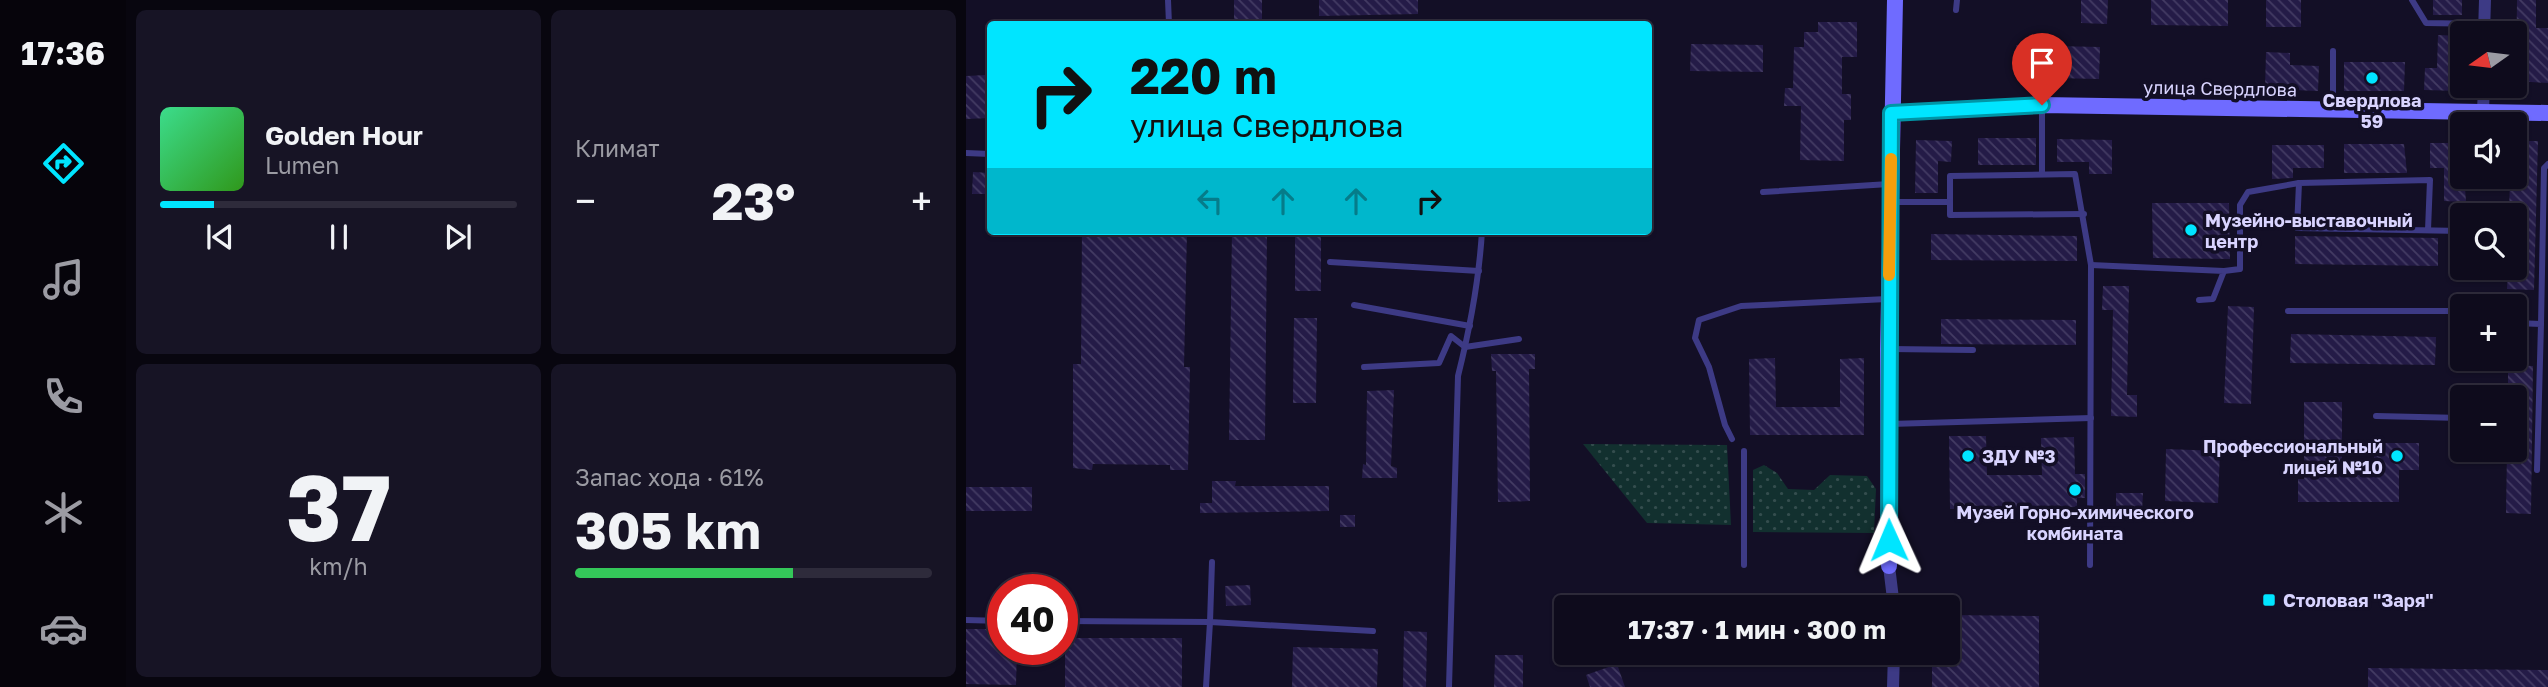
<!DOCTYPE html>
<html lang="ru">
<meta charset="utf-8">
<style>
body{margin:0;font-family:"Golos Text",sans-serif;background:#171425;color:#f1f3f6;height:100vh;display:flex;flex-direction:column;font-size:26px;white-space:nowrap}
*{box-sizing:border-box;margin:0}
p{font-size:23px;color:#9b9ba3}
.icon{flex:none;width:38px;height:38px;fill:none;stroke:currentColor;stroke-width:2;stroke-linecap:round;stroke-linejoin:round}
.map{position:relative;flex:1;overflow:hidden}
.details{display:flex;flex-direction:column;gap:10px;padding:10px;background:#08060f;width:840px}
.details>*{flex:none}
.hud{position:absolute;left:21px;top:21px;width:665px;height:214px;border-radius:7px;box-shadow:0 2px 5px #0004,0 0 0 2px #2e2b3b;background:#00e5ff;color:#111;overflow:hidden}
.needle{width:46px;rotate:256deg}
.fabs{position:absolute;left:1484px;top:21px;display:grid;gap:14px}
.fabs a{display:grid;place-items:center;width:77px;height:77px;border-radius:7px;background:#0e0b1c;box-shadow:0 2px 5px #0004,0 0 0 2px #2e2b3b;font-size:35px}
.speed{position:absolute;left:21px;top:574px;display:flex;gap:14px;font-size:35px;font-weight:700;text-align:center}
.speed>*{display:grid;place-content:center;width:91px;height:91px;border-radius:50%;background:#0e0b1c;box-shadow:0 2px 5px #0004,0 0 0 2px #2e2b3b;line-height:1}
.speed .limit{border:10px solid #d22;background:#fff;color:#111}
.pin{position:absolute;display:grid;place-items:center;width:60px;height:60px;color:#fff;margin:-72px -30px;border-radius:50% 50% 50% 0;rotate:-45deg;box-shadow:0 0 7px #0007}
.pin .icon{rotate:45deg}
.me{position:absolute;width:77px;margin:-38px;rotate:359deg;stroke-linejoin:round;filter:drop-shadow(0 0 5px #0008)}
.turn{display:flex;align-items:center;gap:24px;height:147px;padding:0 28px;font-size:32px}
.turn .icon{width:91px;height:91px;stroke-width:2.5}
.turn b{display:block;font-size:49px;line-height:60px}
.lanes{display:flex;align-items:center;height:66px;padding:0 28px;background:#0003;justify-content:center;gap:35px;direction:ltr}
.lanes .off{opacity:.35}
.big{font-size:52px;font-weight:700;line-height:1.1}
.details .tile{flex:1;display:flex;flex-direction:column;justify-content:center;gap:10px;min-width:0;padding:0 24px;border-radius:10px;background:#171425}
.details .dial{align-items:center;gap:0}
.dial b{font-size:91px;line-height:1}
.song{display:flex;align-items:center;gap:21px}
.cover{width:84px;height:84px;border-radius:10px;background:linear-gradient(135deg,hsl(150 70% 55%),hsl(110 70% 35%))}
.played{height:7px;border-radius:4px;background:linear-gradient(90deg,#00e5ff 15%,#2e2b3b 15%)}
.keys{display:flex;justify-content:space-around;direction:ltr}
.heat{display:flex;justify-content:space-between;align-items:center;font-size:38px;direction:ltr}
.charge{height:10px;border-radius:5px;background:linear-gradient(90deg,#34c759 61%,#2e2b3b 0)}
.details .tiles{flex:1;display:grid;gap:10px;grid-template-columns:repeat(2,1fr)}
.trip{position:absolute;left:588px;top:595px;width:406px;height:70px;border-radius:7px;background:#0e0b1c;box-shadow:0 2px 5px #0004,0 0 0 2px #2e2b3b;font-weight:700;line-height:70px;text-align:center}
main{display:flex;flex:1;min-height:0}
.menu{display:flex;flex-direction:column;width:126px;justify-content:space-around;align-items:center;background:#06040b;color:#9b9ba3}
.menu .icon{width:49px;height:49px}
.menu .on{color:#00e5ff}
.menu b{font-size:32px;color:#f1f3f6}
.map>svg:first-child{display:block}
.green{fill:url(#green-dots)}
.building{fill:url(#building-back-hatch)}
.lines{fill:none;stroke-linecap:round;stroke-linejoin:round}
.lane{stroke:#3d3a85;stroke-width:6}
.street{stroke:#3d3a85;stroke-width:12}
.secondary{stroke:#6f6bff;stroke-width:16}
.route-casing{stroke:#0095a6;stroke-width:18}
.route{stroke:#00e5ff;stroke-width:12}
.slow{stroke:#f59e0b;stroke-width:12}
.poi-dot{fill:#00e5ff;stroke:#130f26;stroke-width:2.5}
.labels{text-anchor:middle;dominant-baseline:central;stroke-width:7;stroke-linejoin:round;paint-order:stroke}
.street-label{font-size:18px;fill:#d9d4ff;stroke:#130f26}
.poi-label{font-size:18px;font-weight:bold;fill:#d9d4ff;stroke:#130f26;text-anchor:start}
</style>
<main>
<nav class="menu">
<b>17:36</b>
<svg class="icon on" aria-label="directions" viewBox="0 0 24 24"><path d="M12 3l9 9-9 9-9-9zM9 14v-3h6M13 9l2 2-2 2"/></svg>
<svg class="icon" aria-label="music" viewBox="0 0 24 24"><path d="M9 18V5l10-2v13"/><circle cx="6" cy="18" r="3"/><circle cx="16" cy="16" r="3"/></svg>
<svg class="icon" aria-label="phone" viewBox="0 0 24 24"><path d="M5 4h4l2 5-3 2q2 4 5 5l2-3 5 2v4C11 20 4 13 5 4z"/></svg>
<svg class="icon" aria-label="climate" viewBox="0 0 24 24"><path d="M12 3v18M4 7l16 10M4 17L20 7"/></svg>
<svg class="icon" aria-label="car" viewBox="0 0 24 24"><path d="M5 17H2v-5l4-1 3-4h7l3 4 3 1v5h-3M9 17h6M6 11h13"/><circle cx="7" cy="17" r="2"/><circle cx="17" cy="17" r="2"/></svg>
</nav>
<section class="details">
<div class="tiles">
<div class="tile">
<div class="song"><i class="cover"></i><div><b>Golden Hour</b><p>Lumen</p></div></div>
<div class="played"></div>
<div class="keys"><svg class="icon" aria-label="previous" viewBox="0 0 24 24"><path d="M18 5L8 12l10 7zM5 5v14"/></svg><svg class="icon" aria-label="pause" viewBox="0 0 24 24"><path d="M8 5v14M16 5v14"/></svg><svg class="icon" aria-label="next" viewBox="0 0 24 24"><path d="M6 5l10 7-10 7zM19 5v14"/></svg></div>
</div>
<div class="tile"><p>Климат</p>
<div class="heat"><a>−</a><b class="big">23°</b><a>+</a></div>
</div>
<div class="tile dial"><b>37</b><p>km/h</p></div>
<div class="tile"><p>Запас хода · 61%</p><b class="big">305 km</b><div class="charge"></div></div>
</div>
</section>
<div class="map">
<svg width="1582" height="687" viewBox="0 0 1582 687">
<defs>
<pattern id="green-dots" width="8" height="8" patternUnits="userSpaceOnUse" patternTransform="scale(1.75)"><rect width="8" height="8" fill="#12302f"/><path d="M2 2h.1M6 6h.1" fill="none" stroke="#344d4e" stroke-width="1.8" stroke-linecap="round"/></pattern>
<pattern id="building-back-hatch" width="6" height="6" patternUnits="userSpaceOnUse" patternTransform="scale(1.75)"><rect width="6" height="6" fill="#241b47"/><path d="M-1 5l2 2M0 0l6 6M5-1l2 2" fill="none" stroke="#433b63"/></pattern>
</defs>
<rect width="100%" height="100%" fill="#130f26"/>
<g class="green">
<path d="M617,444L761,445L765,525L681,523Z"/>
<path d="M798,465L811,473L822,489L848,490L864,475L901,476L910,489L908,533L787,532V470Z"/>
</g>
<g class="building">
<rect x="268" y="0" width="28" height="24"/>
<path d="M353,0H452V14L353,16Z"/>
<path d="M1115,0H1142L1141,24L1115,23Z"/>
<path d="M1185,0H1262V26L1185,25Z"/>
<rect x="1300" y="0" width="35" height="27"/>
<rect x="1467" y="0" width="29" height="15"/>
<path d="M1551,0H1570V28H1582V83L1550,81Z"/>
<path d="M852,22H891V57H876V94H885V120H878V161L834,160L835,106H818L819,88H827L828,47H838V32H852Z"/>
<path d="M1472,35L1495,36L1493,91L1458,90L1459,68H1471Z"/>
<path d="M725,44L797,45V72L724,71Z"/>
<path d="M1050,45L1134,47L1133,79L1049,77Z"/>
<path d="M1300,52L1324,53V65L1353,66L1352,91L1299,89Z"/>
<path d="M1378,62H1439L1438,91H1378Z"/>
<path d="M20,75L21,86H24V118L0,119V76Z"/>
<rect x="1012" y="138" width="58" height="27"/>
<path d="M1091,139L1146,140V174H1123V162H1091Z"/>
<path d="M950,140L986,141L985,162L972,161V193H949Z"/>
<path d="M1549,141H1572L1568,290L1541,289L1542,268H1549V215H1543L1544,177H1549Z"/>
<path d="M1464,143H1496L1500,202L1478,201V168H1464Z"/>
<path d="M1378,144H1438L1441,173H1378Z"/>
<path d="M1306,145H1358V168H1327V178L1306,179Z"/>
<path d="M7,172L24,173V194H6Z"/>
<path d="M1186,203H1263L1264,259L1187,258Z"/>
<path d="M116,231H221L218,367H224L222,470H204V465L127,464L126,470L107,468V364H115Z"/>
<path d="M266,231H301L299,440H263Z"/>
<rect x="329" y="231" width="26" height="60"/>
<path d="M965,234L1111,236V261L965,260Z"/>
<path d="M1329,236L1472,238V266L1329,264Z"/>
<path d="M1137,286H1163L1161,395H1171V417L1145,416L1147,310H1136Z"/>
<path d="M1262,306L1288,307L1285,404L1258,403Z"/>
<path d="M328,318H351L350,403H327Z"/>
<path d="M975,319L1110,320V345L975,344Z"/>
<path d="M1325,334L1470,337L1469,365L1324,363Z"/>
<path d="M525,354H569V369H563L564,501L532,502L530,371H526Z"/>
<path d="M809,358L810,407H874V359L898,358V435H784L783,359Z"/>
<path d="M1542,365L1567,366L1565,514L1540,513L1541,450H1549V397H1542Z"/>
<path d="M428,390L425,466L431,468V478H396L397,464L400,465L401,391Z"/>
<path d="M1338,402H1376V475H1408V443H1453V470H1433V502H1332V479H1338Z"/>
<path d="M983,436H1020L1021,475H1076L1075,438L1108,437L1109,474H1119V498H1111V507L984,509Z"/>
<path d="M1200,449L1254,451L1252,503L1199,501Z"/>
<path d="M246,481H270L269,486H363V511L234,513V503H246Z"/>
<rect x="0" y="487" width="66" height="24"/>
<path d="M1150,493H1177L1176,511H1150Z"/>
<rect x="374" y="515" width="15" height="12"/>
<path d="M284,585L285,605L260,606L259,586Z"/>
<path d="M867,595H898L897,607H867Z"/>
<path d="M982,615L1073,616V687H966V653H982Z"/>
<path d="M0,629H37V649H51L50,685L0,684Z"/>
<path d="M438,631L461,632L460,687H437Z"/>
<rect x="99" y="638" width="117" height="49"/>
<path d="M327,647L412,649L411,687H326Z"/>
<path d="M529,655H557V687H528Z"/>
<path d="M651,664L659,687H624L620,675Z"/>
<path d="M1402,668L1582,670V687H1402Z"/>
</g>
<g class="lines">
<g class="lane">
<path d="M202,0L203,24"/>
<path d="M1446,0L1460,23L1519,24"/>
<path d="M990,10L991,0"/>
<path d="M1076,107V174"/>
<path d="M1367,107V51"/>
<path d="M0,153L24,154"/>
<path d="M797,192L923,184"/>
<path d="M928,202H984V176L1109,174L1125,265L1124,565"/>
<path d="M984,202V215L1118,214"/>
<path d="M1462,230L1464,180L1333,183L1331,228L1496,231"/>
<path d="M364,262L513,271"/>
<path d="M1125,265L1258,271L1247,299L1233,300"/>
<path d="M1258,271L1274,269V205L1282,192L1333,183"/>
<path d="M388,305L504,326"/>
<path d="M1322,311H1496"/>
<path d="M1549,323L1575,324L1571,470"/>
<path d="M1575,324L1578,168L1582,164"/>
<path d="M924,349L1007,350"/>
<path d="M398,367L473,363L485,336L499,347L553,339"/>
<path d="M1410,416L1496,418"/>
<path d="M924,424L1125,418"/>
<path d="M766,439L759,425L743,367L729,338L733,320L775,306L921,299"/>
<path d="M246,562L244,622L407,631"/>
<path d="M778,565V451"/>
<path d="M0,620L37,621"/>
<path d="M96,621L244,622L240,687"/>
<path d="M483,687L492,376C504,328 513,281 516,231"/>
</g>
<g class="street">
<path d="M1518,33L1519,0"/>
<path d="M1517,111L1518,86"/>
<path d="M923,566L928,607"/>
<path d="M927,687L928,653"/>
</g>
<g class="secondary">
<path d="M925,113L1076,105L1582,113"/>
<path d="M923,566L922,349L929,0"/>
</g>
</g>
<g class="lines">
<defs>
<path id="route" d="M923,540L925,113L1076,105"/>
</defs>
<use href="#route" class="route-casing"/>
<use href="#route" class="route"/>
<path class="slow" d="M923,275L925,159"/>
</g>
<g class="poi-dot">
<circle cx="1406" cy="78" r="7"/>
<circle cx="1225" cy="230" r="7"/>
<circle cx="1002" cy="456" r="7"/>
<circle cx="1431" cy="456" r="7"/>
<circle cx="1109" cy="490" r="7"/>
<rect x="1296" y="593" width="14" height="14" rx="3.5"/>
</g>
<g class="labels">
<g class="street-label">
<text transform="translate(1254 88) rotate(1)">улица Свердлова</text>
</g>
<g class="poi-label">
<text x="1406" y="100" text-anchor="middle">Свердлова<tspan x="1406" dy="21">59</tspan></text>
<text x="1239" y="220">Музейно-выставочный<tspan x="1239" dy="21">центр</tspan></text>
<text x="1417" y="446" text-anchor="end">Профессиональный<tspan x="1417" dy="21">лицей №10</tspan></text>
<text x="1016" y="456">ЗДУ №3</text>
<text x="1109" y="512" text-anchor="middle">Музей Горно-химического<tspan x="1109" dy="21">комбината</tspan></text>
<text x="1317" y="600">Столовая "Заря"</text>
</g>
</g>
</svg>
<div class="fabs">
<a><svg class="needle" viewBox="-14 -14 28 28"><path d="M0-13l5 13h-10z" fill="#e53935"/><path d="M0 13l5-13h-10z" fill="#9b9ba3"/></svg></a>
<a><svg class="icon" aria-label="sound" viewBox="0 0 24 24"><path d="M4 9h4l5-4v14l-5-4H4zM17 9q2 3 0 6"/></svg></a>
<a><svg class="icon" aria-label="search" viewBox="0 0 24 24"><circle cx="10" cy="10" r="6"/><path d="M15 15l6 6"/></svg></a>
<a>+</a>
<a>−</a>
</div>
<div class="speed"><div class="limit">40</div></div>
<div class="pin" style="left:1076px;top:105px;background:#d93025"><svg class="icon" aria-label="arrive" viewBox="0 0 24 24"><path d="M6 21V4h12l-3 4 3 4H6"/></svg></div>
<svg class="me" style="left:923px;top:540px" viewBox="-20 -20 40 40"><path d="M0-17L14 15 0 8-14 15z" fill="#00e5ff" stroke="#fff" stroke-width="4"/></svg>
<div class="trip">17:37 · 1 мин · 300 m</div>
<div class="hud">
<div class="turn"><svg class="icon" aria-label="right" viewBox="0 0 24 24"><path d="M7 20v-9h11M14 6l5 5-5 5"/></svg><div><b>220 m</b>улица Свердлова</div></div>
<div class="lanes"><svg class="icon off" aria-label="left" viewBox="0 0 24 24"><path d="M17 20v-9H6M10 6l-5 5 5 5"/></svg><svg class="icon off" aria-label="ahead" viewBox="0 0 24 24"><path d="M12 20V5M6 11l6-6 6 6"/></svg><svg class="icon off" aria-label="ahead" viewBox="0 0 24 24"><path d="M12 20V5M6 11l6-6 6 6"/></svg><svg class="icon" aria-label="right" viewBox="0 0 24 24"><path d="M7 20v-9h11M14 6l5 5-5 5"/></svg></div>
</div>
</div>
</main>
